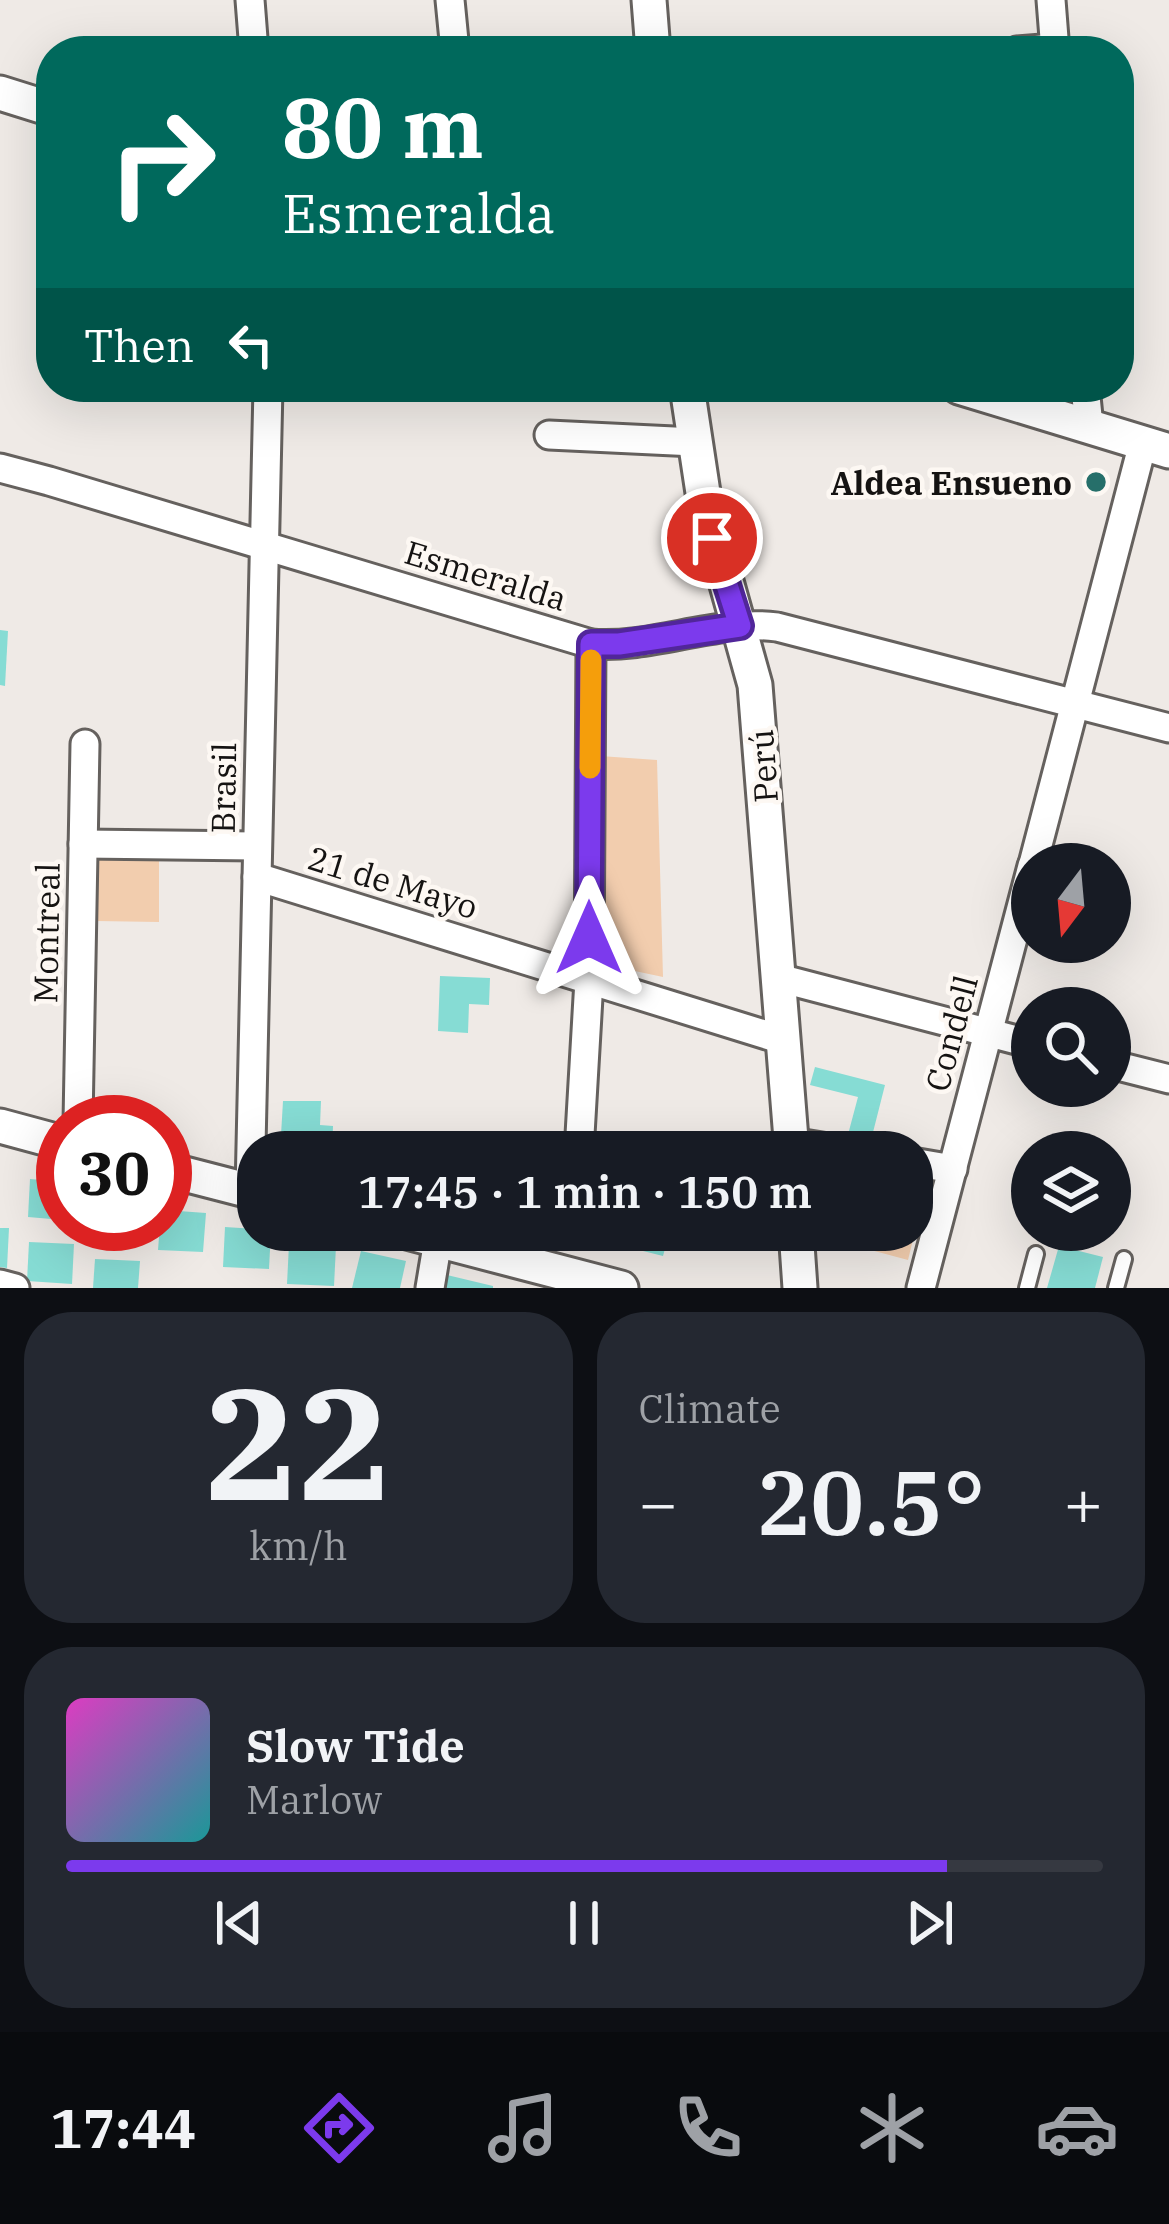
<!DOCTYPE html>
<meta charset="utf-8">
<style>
body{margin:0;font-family:"IBM Plex Serif",serif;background:#242831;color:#f1f3f6;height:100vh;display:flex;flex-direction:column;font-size:45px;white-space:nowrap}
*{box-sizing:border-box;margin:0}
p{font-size:39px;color:#9ea1a6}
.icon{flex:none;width:66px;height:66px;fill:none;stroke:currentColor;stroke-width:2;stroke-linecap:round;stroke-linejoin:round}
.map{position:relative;height:1288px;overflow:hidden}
.sheet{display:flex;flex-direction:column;gap:24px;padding:24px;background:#0d0f14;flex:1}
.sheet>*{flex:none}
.banner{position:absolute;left:36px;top:36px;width:1098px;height:366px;border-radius:48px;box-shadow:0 12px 48px #0002;background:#00695c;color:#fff;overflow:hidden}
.needle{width:78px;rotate:196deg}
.tools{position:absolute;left:1011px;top:843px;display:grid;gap:24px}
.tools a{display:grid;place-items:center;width:120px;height:120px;border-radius:50%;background:#171b24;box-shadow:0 12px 48px #0002;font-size:60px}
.speed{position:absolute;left:36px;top:1095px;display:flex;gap:24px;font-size:60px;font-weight:700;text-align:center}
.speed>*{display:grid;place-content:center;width:156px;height:156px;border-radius:50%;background:#171b24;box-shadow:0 12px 48px #0002;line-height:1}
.speed .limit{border:18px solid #d22;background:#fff;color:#111}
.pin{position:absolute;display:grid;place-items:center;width:102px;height:102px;color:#fff;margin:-51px;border:6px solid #fff;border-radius:50%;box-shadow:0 3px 12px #0007}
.me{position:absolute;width:132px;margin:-66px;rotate:0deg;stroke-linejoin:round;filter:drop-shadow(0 0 9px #0008)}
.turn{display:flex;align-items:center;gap:42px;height:252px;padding:0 48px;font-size:54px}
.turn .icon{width:156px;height:156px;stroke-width:2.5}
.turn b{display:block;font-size:84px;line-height:102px}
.then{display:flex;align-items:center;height:114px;padding:0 48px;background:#0003;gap:24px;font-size:45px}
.big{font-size:90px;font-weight:600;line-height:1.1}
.sheet .widget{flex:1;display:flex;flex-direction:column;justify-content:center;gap:18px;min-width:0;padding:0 42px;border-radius:48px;background:#242831}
.sheet .dial{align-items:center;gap:0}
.dial b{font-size:156px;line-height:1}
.song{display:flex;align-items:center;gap:36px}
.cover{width:144px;height:144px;border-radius:18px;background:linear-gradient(135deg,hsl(310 70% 55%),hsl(180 70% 35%))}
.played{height:12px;border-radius:6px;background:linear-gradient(90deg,#7c3aed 85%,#363941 85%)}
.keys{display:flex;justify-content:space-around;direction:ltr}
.heat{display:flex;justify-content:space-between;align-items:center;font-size:66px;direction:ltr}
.sheet .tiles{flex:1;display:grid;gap:24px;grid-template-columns:1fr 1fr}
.widget:last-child{grid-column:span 2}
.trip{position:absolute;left:237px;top:1131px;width:696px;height:120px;border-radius:48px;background:#171b24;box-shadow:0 12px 48px #0002;font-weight:600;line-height:120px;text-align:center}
.tabs{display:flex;height:192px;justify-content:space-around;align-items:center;background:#090b0e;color:#9ea1a6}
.tabs .icon{width:84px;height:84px}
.tabs .on{color:#7c3aed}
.tabs b{font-size:54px;color:#f1f3f6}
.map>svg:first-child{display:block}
.green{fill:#f2cdae}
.building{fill:#86dcd4}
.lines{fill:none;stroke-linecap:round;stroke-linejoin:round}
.service-casing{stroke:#65615e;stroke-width:20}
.minor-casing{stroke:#65615e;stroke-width:33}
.tertiary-casing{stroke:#65615e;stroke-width:39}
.service{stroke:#fff;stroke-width:14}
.minor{stroke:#fff;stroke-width:27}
.tertiary{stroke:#fff;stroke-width:33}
.route-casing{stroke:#51269a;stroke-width:30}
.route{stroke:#7c3aed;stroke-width:21}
.slow{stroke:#f59e0b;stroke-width:21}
.poi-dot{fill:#266f6a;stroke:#fdf8f3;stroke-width:4.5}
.labels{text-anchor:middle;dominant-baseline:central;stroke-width:9;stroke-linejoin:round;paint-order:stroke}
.poi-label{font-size:33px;font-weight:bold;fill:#151312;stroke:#fdf8f3;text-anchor:end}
.street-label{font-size:33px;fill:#151312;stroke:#fdf8f3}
</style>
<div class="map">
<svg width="1169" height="1288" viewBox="0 0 1169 1288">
<rect width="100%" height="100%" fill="#efeae6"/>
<g class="green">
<path d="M600,756L657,760L663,977L597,963Z"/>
<path d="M96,857L159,858V922L96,921Z"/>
<path d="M912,1213L919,1215L908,1260L822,1237L824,1230H912Z"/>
</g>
<g class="building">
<path d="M0,630L8,631L5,686L0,685Z"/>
<path d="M440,976L490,978L489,1005L469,1004L468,1033L438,1031Z"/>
<path d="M815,1067L885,1085L869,1148L846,1142L858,1097L810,1085Z"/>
<path d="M283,1101H321L320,1125L333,1126L332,1152H280Z"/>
<path d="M30,1179L63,1182V1220L28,1217Z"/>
<path d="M165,1210L206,1213L203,1252L158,1250L160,1224H165Z"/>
<path d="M97,1224H142L141,1235L96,1232Z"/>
<path d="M225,1227L271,1230L269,1269L223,1267Z"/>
<path d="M0,1228H9L7,1268L0,1267Z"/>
<path d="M573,1230H610L608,1241Z"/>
<path d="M632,1230H670L663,1256L627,1247Z"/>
<path d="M29,1242L74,1244L72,1284L27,1281Z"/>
<path d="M289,1244L336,1246L334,1286L287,1284Z"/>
<path d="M1059,1246L1103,1257L1095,1288H1047Z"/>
<path d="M361,1251L406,1261L400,1288H352Z"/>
<path d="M95,1259L140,1261L138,1288H93Z"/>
<path d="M447,1275L493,1286V1288H443Z"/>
</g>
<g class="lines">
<defs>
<g id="service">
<path d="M1027,1288L1036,1254"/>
<path d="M1116,1288L1124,1259"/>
</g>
<g id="minor">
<path d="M250,0L254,51"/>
<path d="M450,0L455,51"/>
<path d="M1051,0L1055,51"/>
<path d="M1017,51L1055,48"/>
<path d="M1085,387L1089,426"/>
<path d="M549,435L695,442"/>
<path d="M0,468L49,481L591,644C653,649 715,619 777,627L1169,728"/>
<path d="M83,844L257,846"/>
<path d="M1033,864L1143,443"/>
<path d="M257,877L783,1040"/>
<path d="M779,978L1032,1044"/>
<path d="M1110,1064L1169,1079"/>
<path d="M78,1122L85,744"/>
<path d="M791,1142L853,1152"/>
<path d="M579,1152L589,980L591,644"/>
<path d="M912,1162L953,1169"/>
<path d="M250,1191L268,387"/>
<path d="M0,1284L15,1288"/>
<path d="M430,1288L438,1240"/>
<path d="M921,1288L1032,866"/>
</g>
<g id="tertiary">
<path d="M649,0L653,51"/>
<path d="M0,93L51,109"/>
<path d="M687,387L705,506L755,685L792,1152"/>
<path d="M959,387L1169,451"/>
<path d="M0,1126L63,1143"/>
<path d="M165,1169L258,1193"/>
<path d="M399,1230L621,1288"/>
<path d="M796,1230L800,1288"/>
</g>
</defs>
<use href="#service" class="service-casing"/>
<use href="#minor" class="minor-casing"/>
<use href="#tertiary" class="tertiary-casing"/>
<use href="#service" class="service"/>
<use href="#minor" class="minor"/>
<use href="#tertiary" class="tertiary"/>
</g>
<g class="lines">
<defs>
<path id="route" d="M589,938L591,644H619L740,626L712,538"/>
</defs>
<use href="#route" class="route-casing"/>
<use href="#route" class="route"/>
<path class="slow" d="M590,768L591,660"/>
</g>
<circle class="poi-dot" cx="1096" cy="482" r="12"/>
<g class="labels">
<g class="poi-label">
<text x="1072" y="482">Aldea Ensueno</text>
</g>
<g class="street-label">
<text transform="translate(486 575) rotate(17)">Esmeralda</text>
<text transform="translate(763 766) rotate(-94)">Perú</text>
<text transform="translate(223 788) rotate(-89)">Brasil</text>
<text transform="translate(393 882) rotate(17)">21 de Mayo</text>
<text transform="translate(46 933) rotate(-89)">Montreal</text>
<text transform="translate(951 1033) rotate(-75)">Condell</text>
</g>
</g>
</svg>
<div class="tools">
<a><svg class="needle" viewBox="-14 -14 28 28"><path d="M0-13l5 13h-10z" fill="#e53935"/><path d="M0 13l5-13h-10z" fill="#9ea1a6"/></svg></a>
<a><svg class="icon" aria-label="search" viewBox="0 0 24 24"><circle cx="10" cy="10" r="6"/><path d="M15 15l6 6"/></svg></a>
<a><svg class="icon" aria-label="layers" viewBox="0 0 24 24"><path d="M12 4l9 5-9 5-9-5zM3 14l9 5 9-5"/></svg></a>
</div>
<div class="speed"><div class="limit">30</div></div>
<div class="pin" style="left:712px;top:538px;background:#d93025"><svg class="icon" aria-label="arrive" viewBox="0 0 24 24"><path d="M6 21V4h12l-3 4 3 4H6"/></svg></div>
<svg class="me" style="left:589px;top:938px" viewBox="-20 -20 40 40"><path d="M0-17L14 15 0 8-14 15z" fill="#7c3aed" stroke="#fff" stroke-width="4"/></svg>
<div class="trip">17:45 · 1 min · 150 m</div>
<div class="banner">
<div class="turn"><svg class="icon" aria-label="right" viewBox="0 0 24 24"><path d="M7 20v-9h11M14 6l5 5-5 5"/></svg><div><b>80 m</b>Esmeralda</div></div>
<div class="then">Then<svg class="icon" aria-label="left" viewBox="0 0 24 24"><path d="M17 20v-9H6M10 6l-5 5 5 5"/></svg></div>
</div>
</div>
<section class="sheet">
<div class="tiles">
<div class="widget dial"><b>22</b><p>km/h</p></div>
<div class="widget"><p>Climate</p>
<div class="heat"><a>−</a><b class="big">20.5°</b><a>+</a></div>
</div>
<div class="widget">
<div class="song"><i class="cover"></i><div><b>Slow Tide</b><p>Marlow</p></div></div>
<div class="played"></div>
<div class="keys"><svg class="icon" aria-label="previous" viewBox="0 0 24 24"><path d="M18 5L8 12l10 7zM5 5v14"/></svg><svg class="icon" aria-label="pause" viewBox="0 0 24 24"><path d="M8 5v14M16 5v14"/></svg><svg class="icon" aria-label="next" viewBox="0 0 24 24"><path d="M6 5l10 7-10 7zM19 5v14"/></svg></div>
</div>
</div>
</section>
<nav class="tabs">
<b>17:44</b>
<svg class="icon on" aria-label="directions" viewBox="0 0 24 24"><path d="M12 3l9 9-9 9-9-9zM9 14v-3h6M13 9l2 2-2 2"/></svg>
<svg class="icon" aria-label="music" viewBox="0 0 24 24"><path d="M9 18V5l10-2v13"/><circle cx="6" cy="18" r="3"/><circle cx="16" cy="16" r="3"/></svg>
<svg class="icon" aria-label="phone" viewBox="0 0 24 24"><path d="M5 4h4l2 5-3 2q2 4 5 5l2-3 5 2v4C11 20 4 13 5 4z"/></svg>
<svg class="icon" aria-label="climate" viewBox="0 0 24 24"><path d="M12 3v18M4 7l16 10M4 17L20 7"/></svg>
<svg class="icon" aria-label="car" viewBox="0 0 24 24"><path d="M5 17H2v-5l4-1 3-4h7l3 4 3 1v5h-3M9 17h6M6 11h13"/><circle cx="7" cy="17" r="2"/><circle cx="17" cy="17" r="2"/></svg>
</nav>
